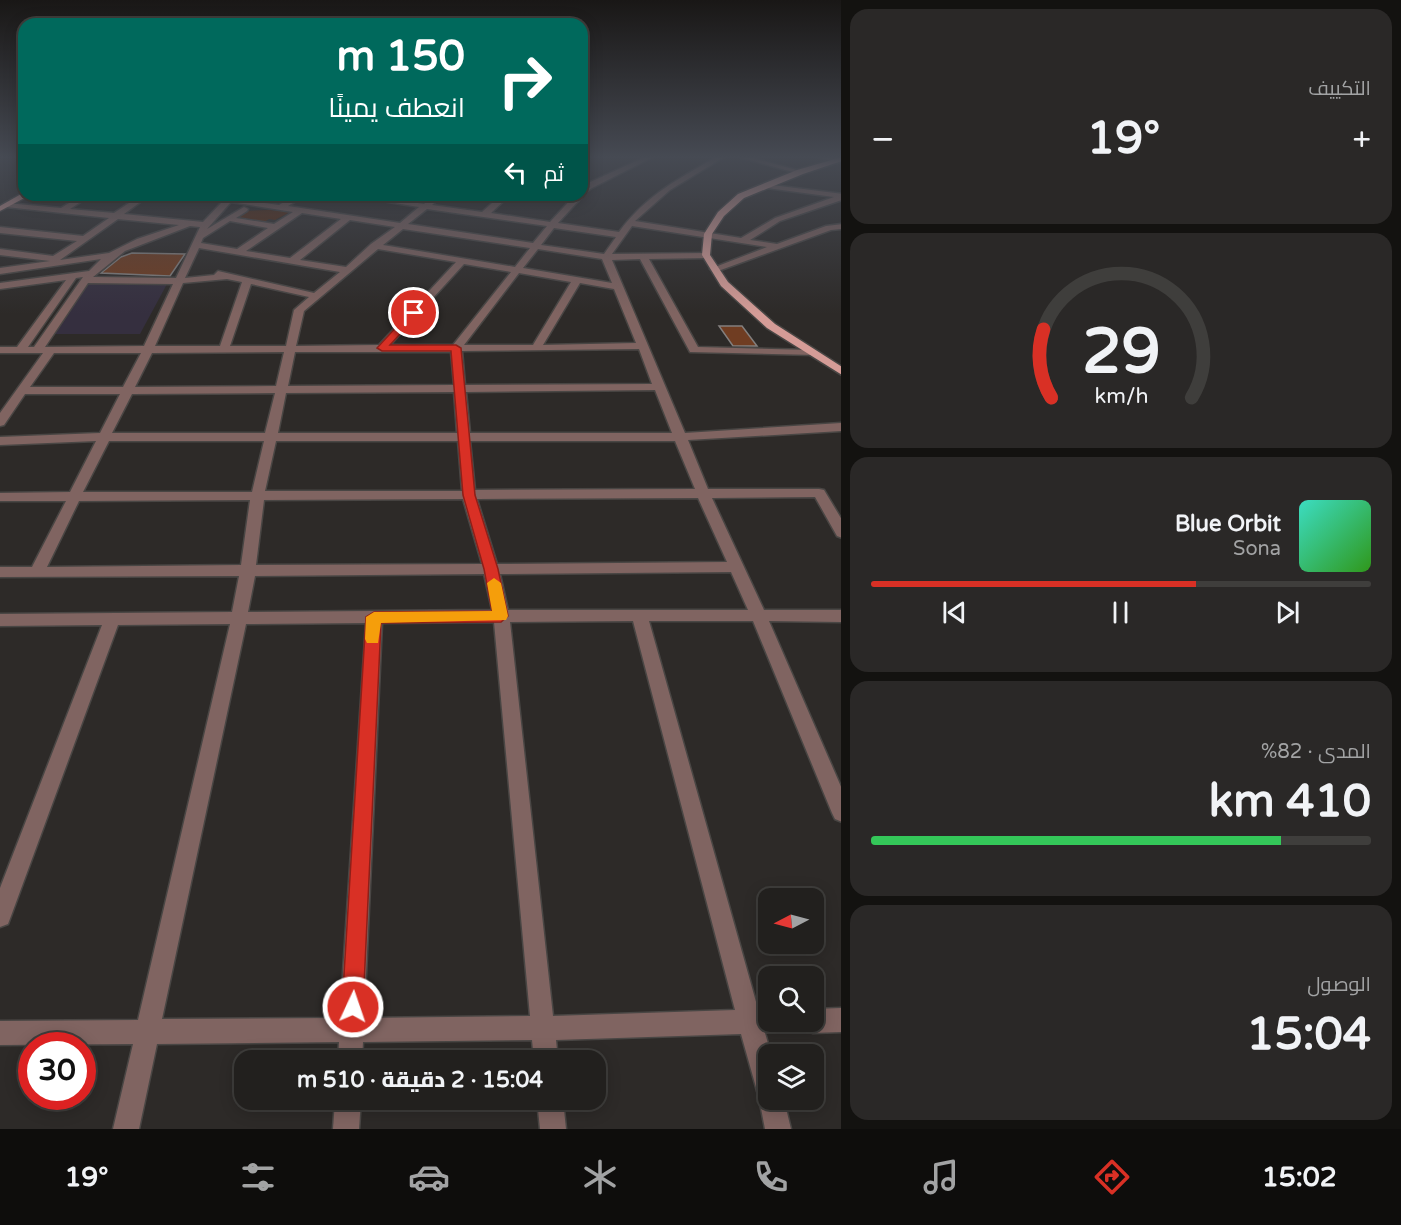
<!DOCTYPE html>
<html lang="ar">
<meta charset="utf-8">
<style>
body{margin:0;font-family:"Varela Round",Cairo,sans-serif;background:#2a2827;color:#f1f3f6;direction:rtl;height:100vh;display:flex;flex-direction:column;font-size:22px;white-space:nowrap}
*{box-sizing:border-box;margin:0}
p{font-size:20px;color:#a2a3a4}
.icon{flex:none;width:33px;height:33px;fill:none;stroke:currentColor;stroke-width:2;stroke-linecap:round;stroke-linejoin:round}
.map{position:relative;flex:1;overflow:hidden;direction:ltr}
.sheet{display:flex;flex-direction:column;gap:9px;padding:9px;background:#131210;width:560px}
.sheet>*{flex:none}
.guide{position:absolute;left:18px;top:18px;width:570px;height:183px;border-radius:18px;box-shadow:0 3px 15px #0003,0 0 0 2px #3f3e3c;direction:rtl;background:#00695c;color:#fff;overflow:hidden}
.needle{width:39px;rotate:264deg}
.buttons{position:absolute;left:758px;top:888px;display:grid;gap:12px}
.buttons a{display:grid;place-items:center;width:66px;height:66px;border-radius:12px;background:#22201e;box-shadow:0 3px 15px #0003,0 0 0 2px #3f3e3c;font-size:30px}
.speed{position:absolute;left:18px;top:1032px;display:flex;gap:12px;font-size:30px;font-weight:700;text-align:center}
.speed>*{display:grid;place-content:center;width:78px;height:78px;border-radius:50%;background:#22201e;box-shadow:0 3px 15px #0003,0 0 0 2px #3f3e3c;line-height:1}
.speed .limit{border:9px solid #d22;background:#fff;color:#111}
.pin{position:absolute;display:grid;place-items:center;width:51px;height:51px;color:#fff;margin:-26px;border:3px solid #fff;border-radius:50%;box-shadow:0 2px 6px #0007}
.me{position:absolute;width:66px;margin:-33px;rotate:3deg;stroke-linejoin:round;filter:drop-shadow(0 0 4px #0008)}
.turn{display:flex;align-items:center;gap:21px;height:126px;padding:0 24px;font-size:27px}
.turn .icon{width:78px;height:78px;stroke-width:2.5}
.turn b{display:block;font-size:42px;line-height:51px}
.then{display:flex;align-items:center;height:57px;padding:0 24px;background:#0003;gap:12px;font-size:22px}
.big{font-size:45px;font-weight:800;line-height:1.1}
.sheet .tile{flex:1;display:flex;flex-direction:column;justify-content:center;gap:9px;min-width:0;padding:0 21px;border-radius:18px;background:#2a2827}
.sheet .dial{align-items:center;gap:0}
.dial svg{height:156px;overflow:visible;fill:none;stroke:#3f3e3c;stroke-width:7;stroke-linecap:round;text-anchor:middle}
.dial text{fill:#f1f3f6;stroke:none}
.song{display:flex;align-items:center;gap:18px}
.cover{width:72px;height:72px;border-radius:9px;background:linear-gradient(135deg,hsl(170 70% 55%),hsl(110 70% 35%))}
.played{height:6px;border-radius:3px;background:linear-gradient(90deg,#d93025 65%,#3f3e3c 65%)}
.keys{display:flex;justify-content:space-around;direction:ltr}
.heat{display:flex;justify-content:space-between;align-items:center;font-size:33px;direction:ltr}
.charge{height:9px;border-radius:4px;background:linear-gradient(90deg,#34c759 82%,#3f3e3c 0)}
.trip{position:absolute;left:234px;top:1050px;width:372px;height:60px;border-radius:18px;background:#22201e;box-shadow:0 3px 15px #0003,0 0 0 2px #3f3e3c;font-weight:800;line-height:60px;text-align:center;direction:rtl}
.dock{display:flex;height:96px;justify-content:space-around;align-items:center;background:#0e0d0c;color:#a2a3a4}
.dock .icon{width:42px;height:42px}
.dock .active{color:#d93025}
.dock b{font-size:27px;color:#f1f3f6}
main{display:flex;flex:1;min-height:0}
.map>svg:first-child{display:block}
.education{fill:#352f3f}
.green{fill:#56260a}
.building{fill:#703d22;stroke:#837f7e;stroke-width:1.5}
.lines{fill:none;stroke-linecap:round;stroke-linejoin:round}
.minor-casing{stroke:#494644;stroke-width:3}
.major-casing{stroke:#494644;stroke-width:3}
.minor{fill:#806461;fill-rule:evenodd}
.major{fill:#d59c97;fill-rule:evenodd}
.route{fill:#d93025;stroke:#8d1f18;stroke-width:1.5}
.slow{fill:#f59e0b}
</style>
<main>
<section class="sheet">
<div class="tile"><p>التكييف</p>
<div class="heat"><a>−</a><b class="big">19°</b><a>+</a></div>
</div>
<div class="tile dial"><svg viewBox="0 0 100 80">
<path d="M14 69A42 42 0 1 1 86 69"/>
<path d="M14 69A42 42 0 0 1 10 34" stroke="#d93025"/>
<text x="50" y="56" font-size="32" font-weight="700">29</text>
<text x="50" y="72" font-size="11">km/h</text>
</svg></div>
<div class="tile">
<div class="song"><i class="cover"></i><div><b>Blue Orbit</b><p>Sona</p></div></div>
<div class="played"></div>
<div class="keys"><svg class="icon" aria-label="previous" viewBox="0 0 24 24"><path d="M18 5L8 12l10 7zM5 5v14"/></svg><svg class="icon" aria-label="pause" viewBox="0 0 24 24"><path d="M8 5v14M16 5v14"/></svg><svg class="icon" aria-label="next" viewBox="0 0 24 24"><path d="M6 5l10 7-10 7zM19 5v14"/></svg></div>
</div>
<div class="tile"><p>المدى · 82%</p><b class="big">410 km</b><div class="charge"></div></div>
<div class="tile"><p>الوصول</p><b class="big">15:04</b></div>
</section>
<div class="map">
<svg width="842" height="1129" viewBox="0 0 842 1129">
<rect width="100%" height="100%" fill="#2d2a28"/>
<path class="education" d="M84,284H167L140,334H48Z"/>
<path class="green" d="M269,210L290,212L275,220L269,219L264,222L235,217L244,211Z"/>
<g class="building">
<path d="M132,253L185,254L170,276L101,273L121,257Z"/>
<path d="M719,326H742L757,346H733Z"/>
</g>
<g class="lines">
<defs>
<g id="minor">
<path d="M647,156H655L592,188L582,194V197L558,223L619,232C646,195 680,178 718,156H726L670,190L635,221L741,238L775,218L834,197L767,188L764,184L842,194V200L780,221L750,240L777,244L826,226L842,224V229L831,230L718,271L710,269L767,247L632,226L612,254L709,253V257L706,258L649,259L698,347L811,350L816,353L815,355L690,352L640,259L612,260L685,433L842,423V431L688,440L708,489H819L824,490L842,520V538L837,536L815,497L712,498L764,610H842V622L769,621L842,789V822L835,819L832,813L753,621H649L758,1009H768V1022H780L777,1030L765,1033L771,1054H768V1100H784L791,1129H765L759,1098L741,1034L556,1040L558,1060H534L532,1040L363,1042L362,1060H338L339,1042L157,1044L139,1129H113L133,1044L0,1045V1021L138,1020L230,624L118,625L11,916L8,924L0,927V888L102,625L0,626V614L232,612L239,576L0,577V567H32L66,501H0V493L70,492L96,441L0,445V437L100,433L120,394H25L4,425L0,426V413L43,353H0V347H17L66,280L0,289V283L89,271L101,259L0,274V268L50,261L0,255V249L53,256L77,241L0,233V227L83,236L109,218L6,207L2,205L6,203L61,208L82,195H91L70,209L114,213L141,195H150L124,214L203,222L222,202L168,197L164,195L229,197L234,196L237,199L279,205L296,195H306L288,206L400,223L419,207L346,195H366L424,204L434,195H443L432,205L482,212L501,195H510L491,213L550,222L575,195H582V188L586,184ZM231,202L293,212L274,224L236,218L247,211L248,209L244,207L207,229ZM427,209L547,226L533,243L408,224ZM302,213L341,219L290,258L246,251ZM118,219L179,225L137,239L109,253L60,260ZM350,220L395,227L371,244L346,267L300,260ZM230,221L268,228L237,249L201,243L203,238ZM190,226L200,227L176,278L93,277L125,251ZM554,228L616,237L604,254L541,245ZM403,229L530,248L515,267L383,245ZM199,248L340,272L314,293L218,271L214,275L185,278ZM378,249L456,262L379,345L296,346L304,311ZM538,249L602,259L612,283L523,268ZM464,264L511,272L453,345H390ZM519,273L571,282L533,345H464ZM83,277L34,347H28L76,278ZM227,279L242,282L220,346H155L183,283ZM88,283L173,284L144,346L45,347ZM580,283L614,289L636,343L543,345ZM251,284L309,297L294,310L286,346H230ZM639,349L652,384L465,385L462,351ZM284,352L276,386L135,387L152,353ZM295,352H451L454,385L288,386ZM54,353H141L123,387H30ZM655,390L672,433H470L466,392ZM454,392L457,433H278L286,393ZM275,393L265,433H112L132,394ZM109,441H264L252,492H83ZM276,441H458L462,491H265ZM470,441H675L695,489L475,490ZM698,498L727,562L497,564L477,499ZM463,499L482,564L256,565L264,500ZM250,500L241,565L47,567L79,501ZM731,572L748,610H508L500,574ZM484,574L492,610L248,612L255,576ZM633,621L735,1010L553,1016L510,622ZM494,622L530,1016L364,1018L382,623ZM366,623L340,1018L162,1019L246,624Z"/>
<path d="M735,156H745L804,172L800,174Z"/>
<path d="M815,156H825L840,161L837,163Z"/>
<path d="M842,1008V1032L813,1033L804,1030L801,1022H813V1009Z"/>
<path d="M335,1100H361L359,1129H333Z"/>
<path d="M537,1100H563L566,1129H540Z"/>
</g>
<g id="major">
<path d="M842,157V161L803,174L744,198L724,216L712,234L710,255L728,282L775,324L842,367V375L767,328L721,286L702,255L704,234L718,212L738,194L797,170Z"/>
<path d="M23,193L30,195L0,211V206Z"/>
</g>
</defs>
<use href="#minor" class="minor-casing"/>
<use href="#major" class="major-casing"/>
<use href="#minor" class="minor"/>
<use href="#major" class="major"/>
</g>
<linearGradient id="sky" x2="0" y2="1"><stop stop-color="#191716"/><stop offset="0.5" stop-color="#464a53"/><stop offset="1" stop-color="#464a53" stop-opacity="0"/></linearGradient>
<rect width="842" height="314" fill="url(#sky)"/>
<path class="route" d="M411,311L419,313L390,345H456L461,348L475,495L498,569L508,616L501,622L381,623L363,1007L360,1015L353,1018L345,1015L342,1007L366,617L374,612L492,611L484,569L463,495L451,351H382L377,348Z"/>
<path class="slow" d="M494,578L501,583L508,616L506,620L381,623L378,643H367L365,639L366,617L374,612L492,611L487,583Z"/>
</svg>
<div class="buttons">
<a><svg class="needle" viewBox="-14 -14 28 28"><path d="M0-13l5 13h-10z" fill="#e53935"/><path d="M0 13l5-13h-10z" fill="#a2a3a4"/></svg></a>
<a><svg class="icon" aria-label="search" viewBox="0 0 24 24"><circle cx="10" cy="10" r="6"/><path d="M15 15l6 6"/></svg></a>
<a><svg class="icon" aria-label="layers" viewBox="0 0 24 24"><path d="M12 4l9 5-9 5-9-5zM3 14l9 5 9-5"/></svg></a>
</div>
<div class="speed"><div class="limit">30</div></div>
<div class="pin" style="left:414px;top:313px;background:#d93025"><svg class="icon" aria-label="arrive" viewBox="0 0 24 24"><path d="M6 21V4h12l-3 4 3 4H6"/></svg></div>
<svg class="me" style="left:353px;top:1007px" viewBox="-20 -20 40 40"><circle r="17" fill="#d93025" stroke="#fff" stroke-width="3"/><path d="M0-11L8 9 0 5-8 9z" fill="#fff"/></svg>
<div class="trip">15:04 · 2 دقيقة · 510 m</div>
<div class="guide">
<div class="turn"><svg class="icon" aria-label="right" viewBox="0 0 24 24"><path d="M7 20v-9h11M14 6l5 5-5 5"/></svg><div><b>150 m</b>انعطف يمينًا</div></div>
<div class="then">ثم<svg class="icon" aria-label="left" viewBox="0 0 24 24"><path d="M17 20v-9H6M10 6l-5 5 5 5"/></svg></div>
</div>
</div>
</main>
<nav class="dock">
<b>15:02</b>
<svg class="icon active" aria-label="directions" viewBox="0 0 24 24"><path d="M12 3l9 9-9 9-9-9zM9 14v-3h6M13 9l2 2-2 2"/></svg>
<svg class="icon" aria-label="music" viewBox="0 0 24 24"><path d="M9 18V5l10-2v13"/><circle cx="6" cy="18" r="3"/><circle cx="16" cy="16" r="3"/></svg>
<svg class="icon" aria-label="phone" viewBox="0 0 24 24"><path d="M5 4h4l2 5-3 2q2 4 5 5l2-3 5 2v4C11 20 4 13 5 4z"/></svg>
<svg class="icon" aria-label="climate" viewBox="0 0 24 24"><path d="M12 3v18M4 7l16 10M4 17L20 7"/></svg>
<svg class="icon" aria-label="car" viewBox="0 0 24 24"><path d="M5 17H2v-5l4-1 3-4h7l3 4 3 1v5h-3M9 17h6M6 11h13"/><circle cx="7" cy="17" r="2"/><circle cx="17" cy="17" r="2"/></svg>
<svg class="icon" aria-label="filters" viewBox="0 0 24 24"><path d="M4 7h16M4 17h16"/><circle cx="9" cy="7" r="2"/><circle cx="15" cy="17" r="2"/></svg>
<b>19°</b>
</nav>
